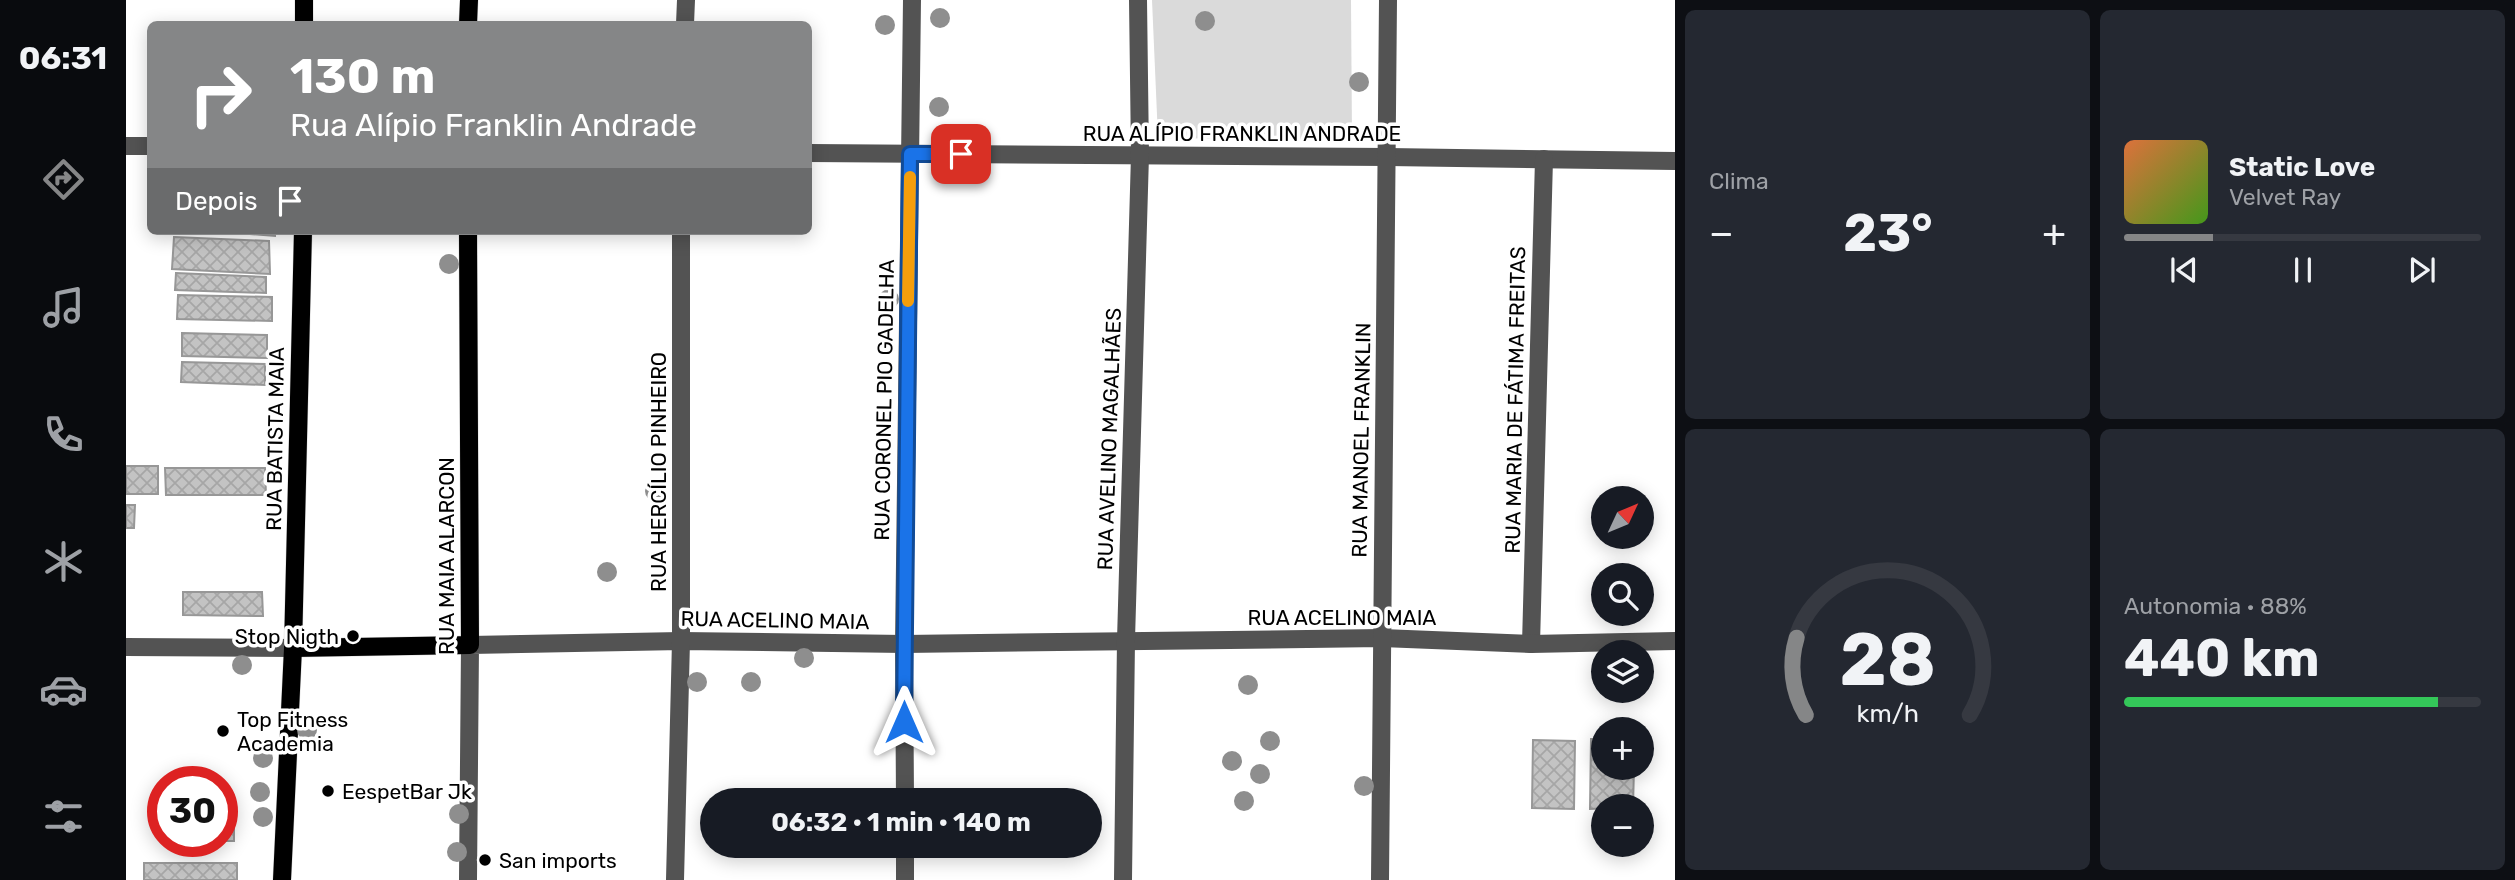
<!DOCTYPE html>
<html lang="pt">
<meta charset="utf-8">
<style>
body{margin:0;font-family:Rubik,sans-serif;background:#242831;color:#f1f3f6;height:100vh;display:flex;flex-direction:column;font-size:26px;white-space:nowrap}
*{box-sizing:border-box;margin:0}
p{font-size:23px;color:#9ea1a6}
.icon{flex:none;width:38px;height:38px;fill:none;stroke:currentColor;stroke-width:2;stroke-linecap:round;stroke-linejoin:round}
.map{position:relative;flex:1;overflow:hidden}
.details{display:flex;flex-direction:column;gap:10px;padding:10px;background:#0d0f14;width:840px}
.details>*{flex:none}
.guide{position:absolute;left:21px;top:21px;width:665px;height:214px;border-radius:10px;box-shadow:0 4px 18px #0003;background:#858687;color:#fff;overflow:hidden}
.needle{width:46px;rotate:46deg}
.fabs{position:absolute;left:1465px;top:486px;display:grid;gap:14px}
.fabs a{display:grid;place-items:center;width:63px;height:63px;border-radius:50%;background:#171b24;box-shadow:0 4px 18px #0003;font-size:35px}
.speed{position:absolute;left:21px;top:766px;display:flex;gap:14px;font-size:35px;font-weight:700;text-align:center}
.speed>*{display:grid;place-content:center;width:91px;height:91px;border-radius:50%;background:#171b24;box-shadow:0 4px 18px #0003;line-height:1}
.speed .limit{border:10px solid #d22;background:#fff;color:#111}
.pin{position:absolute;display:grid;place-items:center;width:60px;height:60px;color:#fff;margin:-30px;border-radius:14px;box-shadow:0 4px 10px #0006}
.me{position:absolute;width:77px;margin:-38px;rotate:0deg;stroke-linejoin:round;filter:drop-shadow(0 0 5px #0008)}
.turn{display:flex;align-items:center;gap:24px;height:147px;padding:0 28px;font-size:32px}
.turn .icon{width:91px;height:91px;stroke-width:2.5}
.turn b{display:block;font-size:49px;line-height:60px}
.then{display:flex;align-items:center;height:66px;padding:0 28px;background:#0003;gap:14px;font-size:26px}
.big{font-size:52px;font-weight:700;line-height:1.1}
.details .widget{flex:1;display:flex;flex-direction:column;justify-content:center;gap:10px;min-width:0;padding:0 24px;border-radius:10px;background:#242831}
.details .dial{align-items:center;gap:0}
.dial svg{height:182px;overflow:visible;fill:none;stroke:#363941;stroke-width:7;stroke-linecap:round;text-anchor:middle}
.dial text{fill:#f1f3f6;stroke:none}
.song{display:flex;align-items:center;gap:21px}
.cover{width:84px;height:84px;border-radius:10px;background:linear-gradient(135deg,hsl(20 70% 55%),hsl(100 70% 35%))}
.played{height:7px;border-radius:4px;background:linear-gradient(90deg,#858687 25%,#363941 25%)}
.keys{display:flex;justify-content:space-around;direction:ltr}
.heat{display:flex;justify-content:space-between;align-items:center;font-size:38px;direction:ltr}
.charge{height:10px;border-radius:5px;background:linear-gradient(90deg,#34c759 88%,#363941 0)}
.details .tiles{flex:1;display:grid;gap:10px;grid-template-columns:repeat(2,1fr)}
.trip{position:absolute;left:574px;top:788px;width:402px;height:70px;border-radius:35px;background:#171b24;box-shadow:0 4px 18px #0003;font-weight:700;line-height:70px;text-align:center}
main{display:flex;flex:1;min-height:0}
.tab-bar{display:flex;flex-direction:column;width:126px;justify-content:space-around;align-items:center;background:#090b0e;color:#9ea1a6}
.tab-bar .icon{width:49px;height:49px}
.tab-bar .current{color:#858687}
.tab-bar b{font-size:32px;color:#f1f3f6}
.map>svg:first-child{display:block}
.green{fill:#dadada}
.building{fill:url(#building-cross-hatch);stroke:#979797;stroke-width:2}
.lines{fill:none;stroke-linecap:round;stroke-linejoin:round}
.major-casing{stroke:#dbdbdb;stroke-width:19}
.minor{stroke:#535353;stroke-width:18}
.major{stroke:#000;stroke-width:18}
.tree{fill:#8e8e8e}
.route-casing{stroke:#114b97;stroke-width:18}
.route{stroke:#1a73e8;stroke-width:12}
.slow{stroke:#f59e0b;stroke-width:12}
.poi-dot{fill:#000;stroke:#fff;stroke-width:2.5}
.labels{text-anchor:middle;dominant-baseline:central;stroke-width:7;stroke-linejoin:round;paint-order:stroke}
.street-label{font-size:21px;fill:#000;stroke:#fff}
.poi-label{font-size:21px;fill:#000;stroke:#fff;text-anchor:start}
</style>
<main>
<nav class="tab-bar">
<b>06:31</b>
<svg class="icon current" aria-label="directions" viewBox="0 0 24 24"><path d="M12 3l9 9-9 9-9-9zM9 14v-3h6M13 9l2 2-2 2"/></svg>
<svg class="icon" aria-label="music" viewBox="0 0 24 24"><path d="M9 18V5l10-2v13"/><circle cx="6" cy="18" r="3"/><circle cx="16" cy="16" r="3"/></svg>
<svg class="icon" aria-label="phone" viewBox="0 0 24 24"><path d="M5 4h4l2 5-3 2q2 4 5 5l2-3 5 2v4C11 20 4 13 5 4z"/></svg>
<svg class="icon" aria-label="climate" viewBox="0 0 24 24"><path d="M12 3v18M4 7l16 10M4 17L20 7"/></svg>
<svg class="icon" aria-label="car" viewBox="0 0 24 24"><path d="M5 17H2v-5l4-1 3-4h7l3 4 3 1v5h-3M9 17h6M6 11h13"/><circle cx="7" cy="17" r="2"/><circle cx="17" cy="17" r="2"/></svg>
<svg class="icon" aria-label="filters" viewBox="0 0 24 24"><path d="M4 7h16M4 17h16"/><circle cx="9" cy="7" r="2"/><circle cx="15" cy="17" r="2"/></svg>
</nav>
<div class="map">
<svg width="1549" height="880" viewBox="0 0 1549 880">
<defs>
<pattern id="building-cross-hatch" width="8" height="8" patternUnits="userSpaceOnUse" patternTransform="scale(1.75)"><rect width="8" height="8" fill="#c3c3c3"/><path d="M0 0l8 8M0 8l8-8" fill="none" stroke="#a6a6a6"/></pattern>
</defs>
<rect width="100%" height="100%" fill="#fff"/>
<path class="green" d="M1026,0H1225L1226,140L1032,138Z"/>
<g class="building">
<path d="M112,231H149V236L112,233Z"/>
<path d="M48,237L143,241L144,274L46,269Z"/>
<path d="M50,273L140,277V293L49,290Z"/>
<path d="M52,295L146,297V321L51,319Z"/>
<path d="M56,333L141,335V358L56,356Z"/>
<path d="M56,362L139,364V385L55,382Z"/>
<rect x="0" y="466" width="32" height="28"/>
<path d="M39,468H139L140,495H40Z"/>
<path d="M0,505H9L8,528H0Z"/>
<path d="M57,592H136L137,616L57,615Z"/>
<path d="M1465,739H1477V768H1508L1507,807L1464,809Z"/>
<path d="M1407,740L1449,741L1448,809L1406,808Z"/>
<rect x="96" y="810" width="12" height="31"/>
<rect x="18" y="863" width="93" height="17"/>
</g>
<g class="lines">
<defs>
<g id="major">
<path d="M178,0V24"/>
<path d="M342,24L343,0"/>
<path d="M167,648L344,645L342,231"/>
<path d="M156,880L167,648L177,231"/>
</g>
</defs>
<use href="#major" class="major-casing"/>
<g class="minor">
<path d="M559,24L560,0"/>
<path d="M0,146H24"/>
<path d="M682,153L1262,157L1549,161"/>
<path d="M1405,644L1418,159"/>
<path d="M0,647L167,648"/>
<path d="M779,800L778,644L786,0"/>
<path d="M779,845V880"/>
<path d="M342,880L344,645L555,641L778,644L1256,638L1405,644L1549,641"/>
<path d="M549,880L555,641V231"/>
<path d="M997,880L1000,640L1014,155L1012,0"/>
<path d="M1254,880L1262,0"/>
</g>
<use href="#major" class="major"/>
</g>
<g class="tree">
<circle cx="814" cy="18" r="10"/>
<circle cx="1079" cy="21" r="10"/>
<circle cx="759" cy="25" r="10"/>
<circle cx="1233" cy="82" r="10"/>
<circle cx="813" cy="107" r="10"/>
<circle cx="323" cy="264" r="10"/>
<circle cx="763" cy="299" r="10"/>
<circle cx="529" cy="491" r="10"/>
<circle cx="481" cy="572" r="10"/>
<circle cx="678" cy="658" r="10"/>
<circle cx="116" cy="665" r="10"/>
<circle cx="571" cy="682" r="10"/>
<circle cx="625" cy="682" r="10"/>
<circle cx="1122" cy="685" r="10"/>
<circle cx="181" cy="730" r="10"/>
<circle cx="1144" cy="741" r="10"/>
<circle cx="137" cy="758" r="10"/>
<circle cx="1106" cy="761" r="10"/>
<circle cx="1134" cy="774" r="10"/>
<circle cx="1238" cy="786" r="10"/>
<circle cx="134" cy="792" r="10"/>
<circle cx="1118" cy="801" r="10"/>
<circle cx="333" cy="814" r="10"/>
<circle cx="137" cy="817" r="10"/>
<circle cx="331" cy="852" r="10"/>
</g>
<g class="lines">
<defs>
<path id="route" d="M778,722L784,154H835"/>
</defs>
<use href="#route" class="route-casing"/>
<use href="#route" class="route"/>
<path class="slow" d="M782,301L784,177"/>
</g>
<g class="poi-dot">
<circle cx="227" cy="636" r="7"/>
<circle cx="97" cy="731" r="7"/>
<circle cx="202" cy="791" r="7"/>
<circle cx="359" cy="860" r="7"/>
</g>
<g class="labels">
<g class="street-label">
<text x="1116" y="133">RUA ALÍPIO FRANKLIN ANDRADE</text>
<text transform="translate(758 400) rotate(-89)">RUA CORONEL PIO GADELHA</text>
<text transform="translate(1389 400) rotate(-89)">RUA MARIA DE FÁTIMA FREITAS</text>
<text transform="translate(149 439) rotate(-89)">RUA BATISTA MAIA</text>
<text transform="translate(983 439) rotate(-88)">RUA AVELINO MAGALHÃES</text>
<text transform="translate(1235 440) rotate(-89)">RUA MANOEL FRANKLIN</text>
<text transform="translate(532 472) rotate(-90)">RUA HERCÍLIO PINHEIRO</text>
<text transform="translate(320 556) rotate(-90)">RUA MAIA ALARCON</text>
<text x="1216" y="617">RUA ACELINO MAIA</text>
<text transform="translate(649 620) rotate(1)">RUA ACELINO MAIA</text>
</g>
<g class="poi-label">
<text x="213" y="636" text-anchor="end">Stop Nigth</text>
<text x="111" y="719">Top Fitness<tspan x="111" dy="24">Academia</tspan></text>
<text x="216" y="791">EespetBar Jk</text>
<text x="373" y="860">San imports</text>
</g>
</g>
</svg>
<div class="fabs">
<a><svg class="needle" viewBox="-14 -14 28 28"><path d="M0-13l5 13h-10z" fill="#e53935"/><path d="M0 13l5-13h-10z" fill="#9ea1a6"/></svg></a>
<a><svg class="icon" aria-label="search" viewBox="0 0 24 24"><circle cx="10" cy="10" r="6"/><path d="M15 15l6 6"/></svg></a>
<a><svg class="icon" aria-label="layers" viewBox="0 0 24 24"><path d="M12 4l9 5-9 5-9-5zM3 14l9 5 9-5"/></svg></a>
<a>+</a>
<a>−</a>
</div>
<div class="speed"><div class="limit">30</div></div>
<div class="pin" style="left:835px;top:154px;background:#d93025"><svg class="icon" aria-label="arrive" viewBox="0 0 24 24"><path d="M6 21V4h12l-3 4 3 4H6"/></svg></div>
<svg class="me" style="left:778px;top:722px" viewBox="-20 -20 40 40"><path d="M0-17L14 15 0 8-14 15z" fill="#1a73e8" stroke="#fff" stroke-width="4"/></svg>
<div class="trip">06:32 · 1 min · 140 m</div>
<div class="guide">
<div class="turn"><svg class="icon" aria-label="right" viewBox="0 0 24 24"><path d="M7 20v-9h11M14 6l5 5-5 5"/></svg><div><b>130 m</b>Rua Alípio Franklin Andrade</div></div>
<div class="then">Depois<svg class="icon" aria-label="arrive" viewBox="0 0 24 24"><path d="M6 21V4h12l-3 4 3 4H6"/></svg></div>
</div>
</div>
<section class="details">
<div class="tiles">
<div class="widget"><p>Clima</p>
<div class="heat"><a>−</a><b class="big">23°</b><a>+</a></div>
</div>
<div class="widget">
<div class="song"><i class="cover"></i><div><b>Static Love</b><p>Velvet Ray</p></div></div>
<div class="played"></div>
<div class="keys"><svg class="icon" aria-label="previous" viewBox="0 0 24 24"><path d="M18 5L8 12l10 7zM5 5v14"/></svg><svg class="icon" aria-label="pause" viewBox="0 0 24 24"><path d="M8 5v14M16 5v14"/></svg><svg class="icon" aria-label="next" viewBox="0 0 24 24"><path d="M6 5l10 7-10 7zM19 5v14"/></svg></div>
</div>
<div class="widget dial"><svg viewBox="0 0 100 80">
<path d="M14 69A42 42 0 1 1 86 69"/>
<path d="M14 69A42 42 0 0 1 10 35" stroke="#858687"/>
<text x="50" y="56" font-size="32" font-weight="700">28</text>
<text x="50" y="72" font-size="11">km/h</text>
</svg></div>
<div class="widget"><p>Autonomia · 88%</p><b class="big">440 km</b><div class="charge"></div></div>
</div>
</section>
</main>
